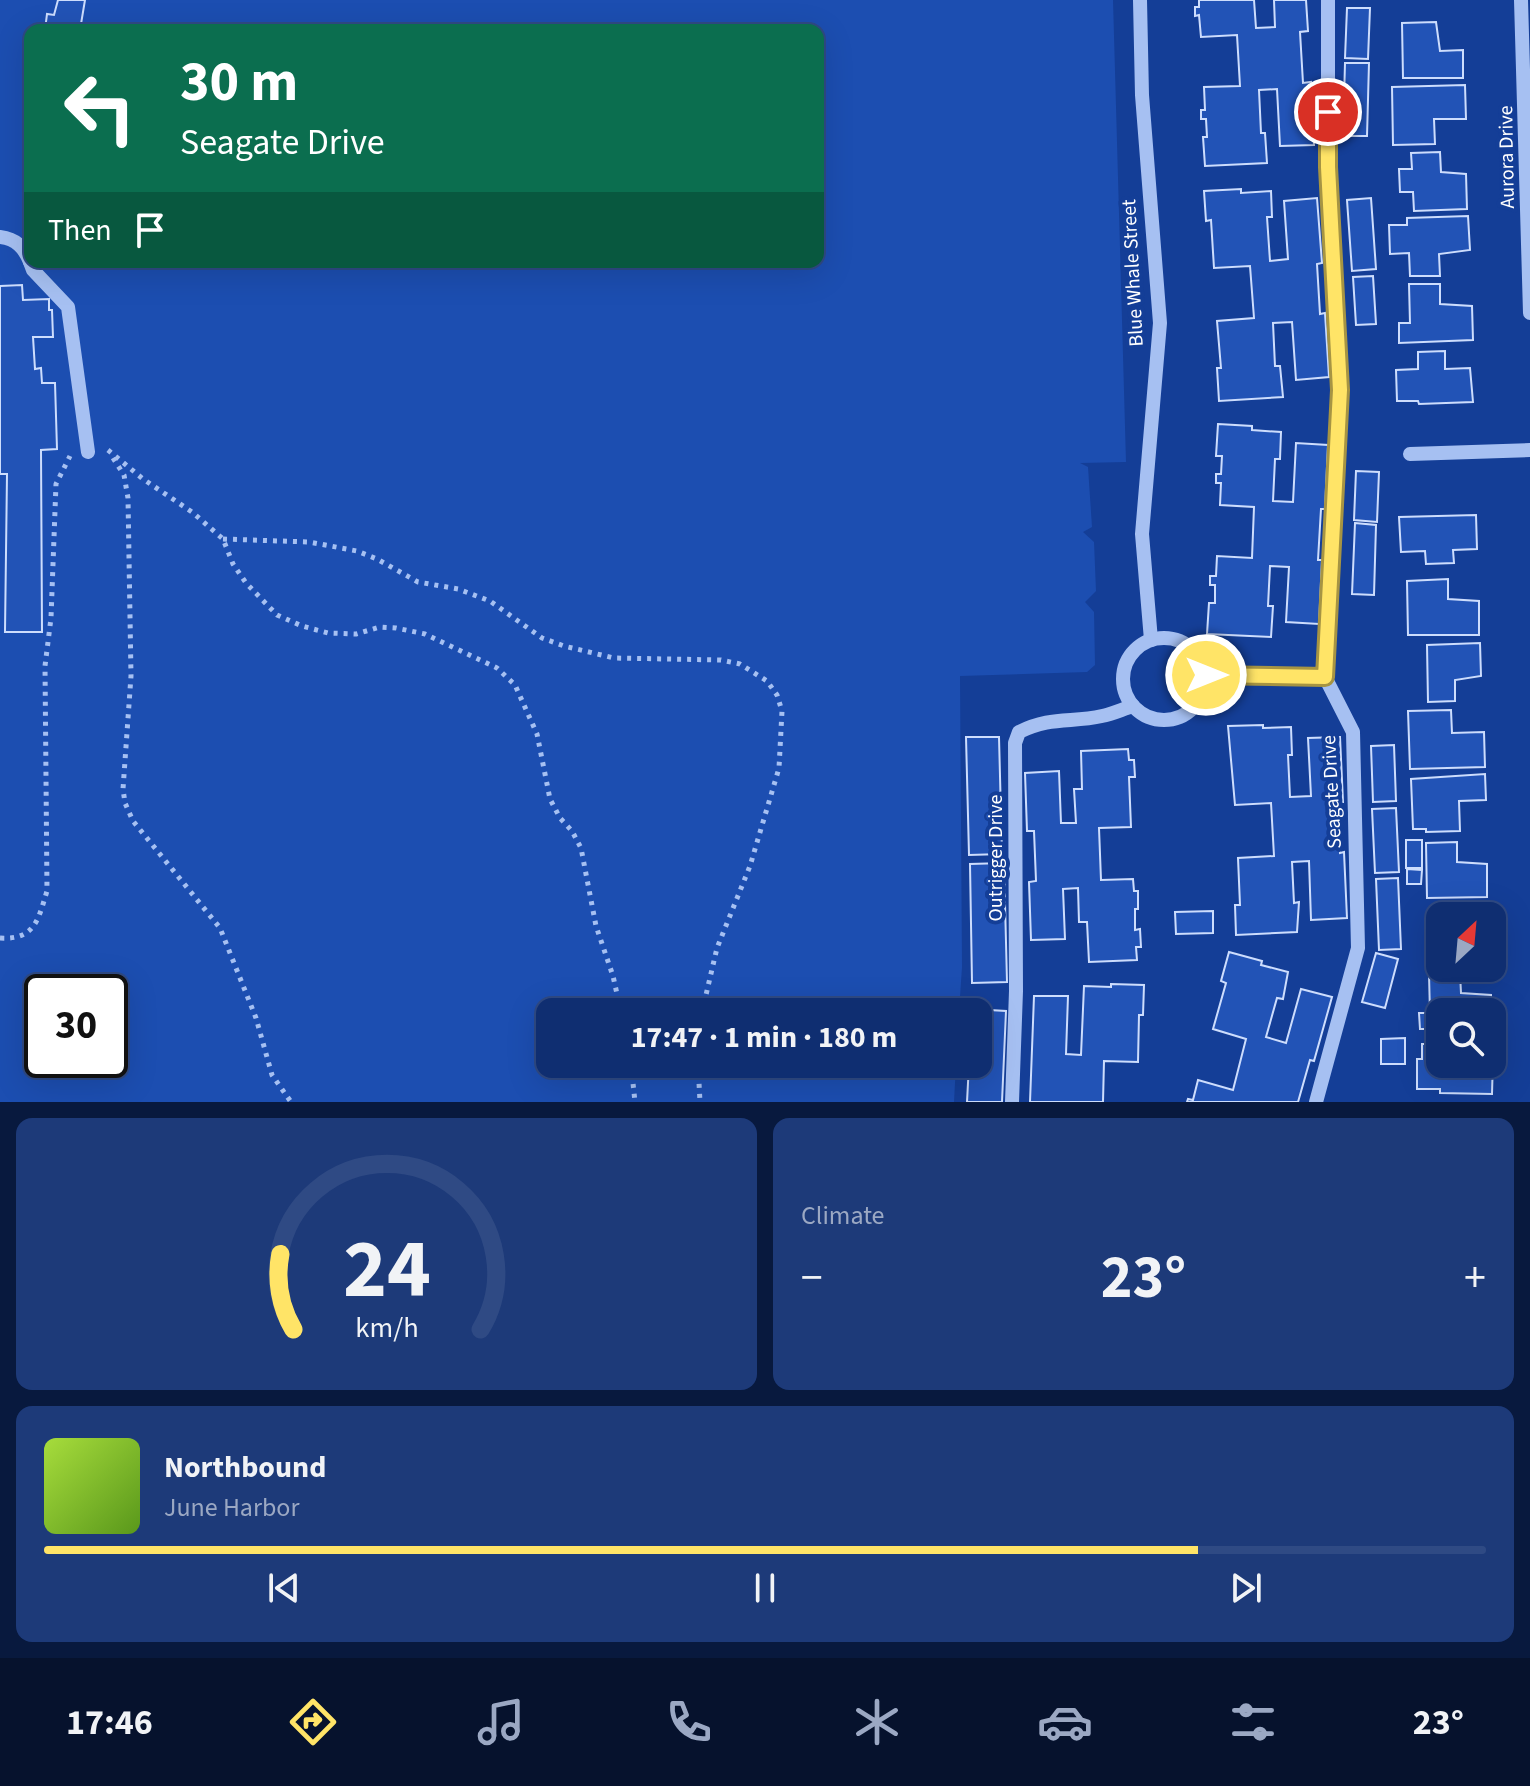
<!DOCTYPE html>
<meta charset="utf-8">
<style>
body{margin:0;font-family:"Source Sans 3",sans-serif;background:#1d3a79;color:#f1f3f6;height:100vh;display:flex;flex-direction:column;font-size:30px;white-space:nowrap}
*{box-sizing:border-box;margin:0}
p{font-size:26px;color:#9ba8c3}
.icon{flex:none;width:44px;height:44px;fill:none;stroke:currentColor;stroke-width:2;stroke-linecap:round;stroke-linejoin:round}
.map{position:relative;height:1102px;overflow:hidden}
.side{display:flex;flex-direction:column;gap:16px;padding:16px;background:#08193e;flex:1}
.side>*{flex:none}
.top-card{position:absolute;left:24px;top:24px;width:800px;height:244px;border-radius:16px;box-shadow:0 8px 32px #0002,0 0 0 2px #2f4a84;background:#0b6e4f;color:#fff;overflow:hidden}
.needle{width:52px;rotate:26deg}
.fabs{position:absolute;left:1426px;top:902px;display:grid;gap:16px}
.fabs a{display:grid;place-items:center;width:80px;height:80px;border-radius:16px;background:#0f2e71;box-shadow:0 8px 32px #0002,0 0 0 2px #2f4a84;font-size:40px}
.speed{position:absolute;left:24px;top:974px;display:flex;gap:16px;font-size:40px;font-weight:700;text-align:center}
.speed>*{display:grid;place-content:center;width:104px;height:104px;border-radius:50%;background:#0f2e71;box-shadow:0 8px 32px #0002,0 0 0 2px #2f4a84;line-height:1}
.speed .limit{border:4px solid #111;border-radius:12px;background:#fff;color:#111}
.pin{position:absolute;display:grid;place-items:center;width:68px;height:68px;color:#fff;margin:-34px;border:4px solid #fff;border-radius:50%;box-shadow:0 2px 8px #0007}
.me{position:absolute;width:88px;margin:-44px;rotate:90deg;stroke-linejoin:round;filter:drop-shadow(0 0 6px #0008)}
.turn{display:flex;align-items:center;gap:28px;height:168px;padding:0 24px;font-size:36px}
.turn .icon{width:104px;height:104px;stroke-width:2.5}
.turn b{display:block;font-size:56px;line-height:68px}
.then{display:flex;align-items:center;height:76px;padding:0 24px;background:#0003;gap:16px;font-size:30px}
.big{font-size:60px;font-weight:700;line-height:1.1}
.side .widget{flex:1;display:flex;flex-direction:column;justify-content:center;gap:12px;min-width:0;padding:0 28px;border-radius:16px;background:#1d3a79}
.side .dial{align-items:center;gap:0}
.dial svg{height:208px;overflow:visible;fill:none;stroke:#2f4a84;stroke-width:7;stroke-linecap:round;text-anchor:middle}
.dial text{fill:#f1f3f6;stroke:none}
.song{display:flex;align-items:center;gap:24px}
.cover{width:96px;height:96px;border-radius:12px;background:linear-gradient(135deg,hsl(80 70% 55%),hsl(90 70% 35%))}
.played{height:8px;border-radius:4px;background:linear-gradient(90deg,#ffe467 80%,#2f4a84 80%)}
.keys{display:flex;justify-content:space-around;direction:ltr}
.heat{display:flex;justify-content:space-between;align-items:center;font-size:44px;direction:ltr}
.side .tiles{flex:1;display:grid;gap:16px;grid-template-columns:1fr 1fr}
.widget:last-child{grid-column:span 2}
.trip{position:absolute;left:536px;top:998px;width:456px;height:80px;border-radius:16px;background:#0f2e71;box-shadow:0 8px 32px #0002,0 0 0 2px #2f4a84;font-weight:700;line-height:80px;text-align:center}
.dock{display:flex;height:128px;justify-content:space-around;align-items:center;background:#06122d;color:#9ba8c3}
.dock .icon{width:56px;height:56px}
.dock .on{color:#ffe467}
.dock b{font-size:36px;color:#f1f3f6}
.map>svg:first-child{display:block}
.green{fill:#1c4eb1;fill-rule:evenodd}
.building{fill:#2253b6;stroke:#cdddfd;stroke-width:2}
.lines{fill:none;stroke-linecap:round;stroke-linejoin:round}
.path{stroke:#a6c0f2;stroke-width:5;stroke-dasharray:4 6;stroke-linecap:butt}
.minor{stroke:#a6c0f2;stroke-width:14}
.route-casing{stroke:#a69443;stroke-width:20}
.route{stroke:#ffe467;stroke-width:14}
.labels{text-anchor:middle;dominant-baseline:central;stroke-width:8;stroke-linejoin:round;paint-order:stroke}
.street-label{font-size:20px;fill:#fff;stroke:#143e97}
</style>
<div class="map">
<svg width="1530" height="1102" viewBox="0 0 1530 1102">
<rect width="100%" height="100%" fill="#143e97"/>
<path class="green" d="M0,0H1113L1126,462L1080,463L1088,467L1092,527L1083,532L1094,542L1096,591L1085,602L1094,612L1095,665L1087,672L960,676L962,967L959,1012H550V1064H956L954,1102H0ZM30,30H818V262H30ZM42,992H110V1060H42Z"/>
<g class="building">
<path d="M58,0H85L80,30H45L47,14L54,15Z"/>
<path d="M1199,0H1254L1256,28L1275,27L1274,0H1306L1308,31L1300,32L1303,83L1311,82L1314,145L1280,146L1277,89L1259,90L1261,133H1265L1267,163L1205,166L1203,137H1207L1206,119H1201V110H1205L1204,87L1240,86L1237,35L1201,37L1199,15L1195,16V7H1199Z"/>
<path d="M1347,8H1370L1368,59L1345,58Z"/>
<path d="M1436,22L1440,51L1463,50V78H1403L1402,23Z"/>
<path d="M1345,63H1369L1367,136H1343Z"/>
<path d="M1465,85L1466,119H1434L1435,144L1393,145L1392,87Z"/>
<path d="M1440,152L1441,172L1466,174L1467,209L1414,211L1413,192H1400L1399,169H1412L1411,153Z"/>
<path d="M1241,189V193L1271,191L1272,217H1267L1270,261L1288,259L1284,201L1317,198L1322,263L1317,264L1320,314L1325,313L1329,377L1296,380L1292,322L1273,323L1275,366H1280L1283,397L1219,401L1217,368H1221L1217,321L1254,318L1250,266L1214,268L1211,220L1206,221L1204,191Z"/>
<path d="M1371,198L1376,269L1352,271L1347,200Z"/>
<path d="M1468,216L1470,250L1439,254L1440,276H1410L1409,253L1390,254L1389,225H1407V218Z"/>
<path d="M1373,276L1376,324L1356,325L1353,277Z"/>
<path d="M1409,284H1440V304L1472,306L1473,340L1399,343V323H1410Z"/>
<path d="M22,285L23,300L49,299V310H52L53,337H33L35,369L41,368L42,383H55L57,449L41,450L42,632H5L7,474H0V286Z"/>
<path d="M1445,351V369L1470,368L1473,402L1419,404L1418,401H1397L1396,370L1418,369V352Z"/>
<path d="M1218,424L1252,426V430L1281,432L1280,459H1275L1273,501L1293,502L1296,443L1328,445L1325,509H1321L1318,560H1322L1319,624L1286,622L1289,567L1270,566L1268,606H1273L1271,637L1207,634L1209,603H1215V585H1210V576H1216L1217,556L1252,558L1254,507L1220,505L1221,483H1216V474H1221L1222,456H1216Z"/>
<path d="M1356,471L1379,472L1377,522L1354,520Z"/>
<path d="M1476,515L1477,549L1453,550L1454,563L1426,564L1425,551L1401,552L1399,517Z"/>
<path d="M1355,523L1376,525L1374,595L1352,594Z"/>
<path d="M1448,579V599L1479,601V635H1408L1407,581Z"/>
<path d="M1480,643L1481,676L1455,680V701L1428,702L1427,645Z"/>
<path d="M1451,710L1452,733L1484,732L1485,767L1410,769L1408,711Z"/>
<path d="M1263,725V728L1291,727L1292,755H1288L1290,797L1311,796L1308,738L1340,737L1343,802H1338L1340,853L1344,852L1347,918L1311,920L1309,861L1292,862L1294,903L1299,902L1297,932L1236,935L1235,905H1240L1238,858L1274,856L1271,803L1235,805L1228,726Z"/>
<path d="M966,737H999L1002,854L969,855Z"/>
<path d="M1394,745L1396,801L1373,802L1371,746Z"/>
<path d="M1128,749L1129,760H1134L1135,777H1129L1131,827L1099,828L1101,880L1133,879L1134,891H1138V909H1135V930L1140,929L1141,947H1136L1137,960L1089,962L1087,922H1079L1078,888L1063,889L1065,939L1031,940L1029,882L1036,881L1034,831H1027L1025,773L1059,771L1061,823H1076L1074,789H1082L1081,751Z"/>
<path d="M1485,774L1486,800L1459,801L1460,831L1426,832V829H1413L1411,779Z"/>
<path d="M1396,808L1399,872L1375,873L1372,809Z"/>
<rect x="1406" y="840" width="16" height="28"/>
<path d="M1457,842V862L1487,864V897L1427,898L1426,843Z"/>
<path d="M1004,863L1007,982L972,983L970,864Z"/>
<path d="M1407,869L1422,870L1421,884H1407Z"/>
<path d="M1398,878L1401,949L1379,950L1376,879Z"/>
<path d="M1463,903L1489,906L1490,916H1440V961H1431L1430,907L1463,906Z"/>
<path d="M1213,911V933L1176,934L1175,912Z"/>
<path d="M1229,952L1262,961L1261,965L1288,972L1283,999L1277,998L1266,1037L1286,1043L1301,989L1332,997L1314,1061L1310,1060L1298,1102H1187L1188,1099L1193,1100L1198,1080L1233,1090L1246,1039L1213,1029L1226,983L1221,981Z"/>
<path d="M1376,953L1398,959L1385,1008L1362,1002Z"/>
<path d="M1460,973L1461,993L1491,995V1012H1440V1029H1420L1419,1013H1430L1429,974Z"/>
<path d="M1111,984L1144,985L1143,1015H1139L1138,1062L1104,1061L1103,1102H1030L1034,996H1068L1066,1054L1081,1055L1084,986L1111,987Z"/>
<path d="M972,1009L1006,1011L1002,1102H967L969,1064H978V1012H971Z"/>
<path d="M1405,1038V1064H1381V1039Z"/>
<path d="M1422,1044H1440V1064H1492L1493,1058L1492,1094L1440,1093V1089H1417V1059H1422Z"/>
</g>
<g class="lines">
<g class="path">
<path d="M108,450L143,479L192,512L223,539L233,564L246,583L277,615L302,626L328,633L356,634L380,627L396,628L425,634L497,668L515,685L537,734L550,799L560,818L572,831L581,848L596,926L613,976L621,1012"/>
<path d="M113,458L124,475L128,498L131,676L123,789L125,803L133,821L220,928L256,1018L272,1075L291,1102"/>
<path d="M223,539L309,542L357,551L377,559L418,582L458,589L490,601L542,638L564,646L614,658L721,660L740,664L767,681L777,695L782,711L779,768L750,866L717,948L702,1012"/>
<path d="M0,938C35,940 38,920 47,891L45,666L51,618L56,484L70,456"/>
<path d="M631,1064L635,1102"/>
<path d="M698,1064L700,1102"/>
</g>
<g class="minor">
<path d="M1140,0L1142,95L1160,323L1142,534L1151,640"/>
<path d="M1521,0L1530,313"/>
<path d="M0,237C16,239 24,247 30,262"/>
<path d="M30,262L33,270L68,307L88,452"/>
<path d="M1410,454L1530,450"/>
<circle cx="1164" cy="679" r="41"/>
<path d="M1206,675L1325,677"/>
<path d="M1012,1102L1016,991L1015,743L1019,732C1051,716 1071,723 1102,716C1112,714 1123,709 1133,706"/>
<path d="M1316,1102L1358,948L1353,732L1325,677L1340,390L1328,167V0"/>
</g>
</g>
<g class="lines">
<defs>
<path id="route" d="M1206,675L1325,677L1340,390L1328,167V112"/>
</defs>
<use href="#route" class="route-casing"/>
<use href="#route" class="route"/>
</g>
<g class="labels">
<g class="street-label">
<text transform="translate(1507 157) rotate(-91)">Aurora Drive</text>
<text transform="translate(1133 273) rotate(-93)">Blue Whale Street</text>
<text transform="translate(1332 792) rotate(-93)">Seagate Drive</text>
<text transform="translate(996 858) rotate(-90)">Outrigger Drive</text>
</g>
</g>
</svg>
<div class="fabs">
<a><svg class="needle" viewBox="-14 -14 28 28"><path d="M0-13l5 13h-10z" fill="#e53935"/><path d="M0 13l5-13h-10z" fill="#9ba8c3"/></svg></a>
<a><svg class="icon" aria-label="search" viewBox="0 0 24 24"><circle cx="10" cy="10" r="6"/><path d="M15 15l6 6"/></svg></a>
</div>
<div class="speed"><div class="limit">30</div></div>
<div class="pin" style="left:1328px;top:112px;background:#d93025"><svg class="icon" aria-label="arrive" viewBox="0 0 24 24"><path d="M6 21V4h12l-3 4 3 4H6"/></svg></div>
<svg class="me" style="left:1206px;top:675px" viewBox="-20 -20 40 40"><circle r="17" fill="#ffe467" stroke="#fff" stroke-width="3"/><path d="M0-11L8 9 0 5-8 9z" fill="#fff"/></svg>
<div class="trip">17:47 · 1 min · 180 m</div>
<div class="top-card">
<div class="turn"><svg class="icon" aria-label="left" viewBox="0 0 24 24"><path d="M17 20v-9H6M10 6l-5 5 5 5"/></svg><div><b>30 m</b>Seagate Drive</div></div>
<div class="then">Then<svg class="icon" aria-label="arrive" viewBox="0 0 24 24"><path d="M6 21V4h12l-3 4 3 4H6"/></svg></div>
</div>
</div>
<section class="side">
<div class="tiles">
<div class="widget dial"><svg viewBox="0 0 100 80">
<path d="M14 69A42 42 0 1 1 86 69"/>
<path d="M14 69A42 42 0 0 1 9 40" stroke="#ffe467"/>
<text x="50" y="56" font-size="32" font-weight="700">24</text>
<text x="50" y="72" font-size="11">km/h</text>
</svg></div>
<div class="widget"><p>Climate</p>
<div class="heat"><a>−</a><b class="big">23°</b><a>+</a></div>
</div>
<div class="widget">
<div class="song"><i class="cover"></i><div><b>Northbound</b><p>June Harbor</p></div></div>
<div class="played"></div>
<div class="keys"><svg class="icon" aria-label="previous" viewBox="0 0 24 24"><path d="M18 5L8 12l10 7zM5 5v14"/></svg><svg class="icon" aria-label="pause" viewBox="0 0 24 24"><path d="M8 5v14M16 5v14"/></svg><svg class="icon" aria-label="next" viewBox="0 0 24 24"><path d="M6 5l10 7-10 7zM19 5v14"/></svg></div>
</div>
</div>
</section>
<nav class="dock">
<b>17:46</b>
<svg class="icon on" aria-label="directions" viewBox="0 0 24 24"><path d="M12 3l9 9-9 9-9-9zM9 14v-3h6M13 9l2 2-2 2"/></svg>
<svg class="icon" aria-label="music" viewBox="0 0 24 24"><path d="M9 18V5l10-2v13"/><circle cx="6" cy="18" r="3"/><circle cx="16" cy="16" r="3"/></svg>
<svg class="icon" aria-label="phone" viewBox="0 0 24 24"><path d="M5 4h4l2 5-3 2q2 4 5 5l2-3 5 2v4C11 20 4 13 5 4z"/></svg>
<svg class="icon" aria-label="climate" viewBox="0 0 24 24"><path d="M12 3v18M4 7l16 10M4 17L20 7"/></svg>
<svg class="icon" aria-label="car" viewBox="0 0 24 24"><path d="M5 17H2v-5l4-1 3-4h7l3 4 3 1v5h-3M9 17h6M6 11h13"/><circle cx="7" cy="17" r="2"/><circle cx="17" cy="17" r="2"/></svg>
<svg class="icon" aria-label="filters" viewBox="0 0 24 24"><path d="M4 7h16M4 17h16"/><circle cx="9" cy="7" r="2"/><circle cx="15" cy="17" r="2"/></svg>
<b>23°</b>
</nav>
